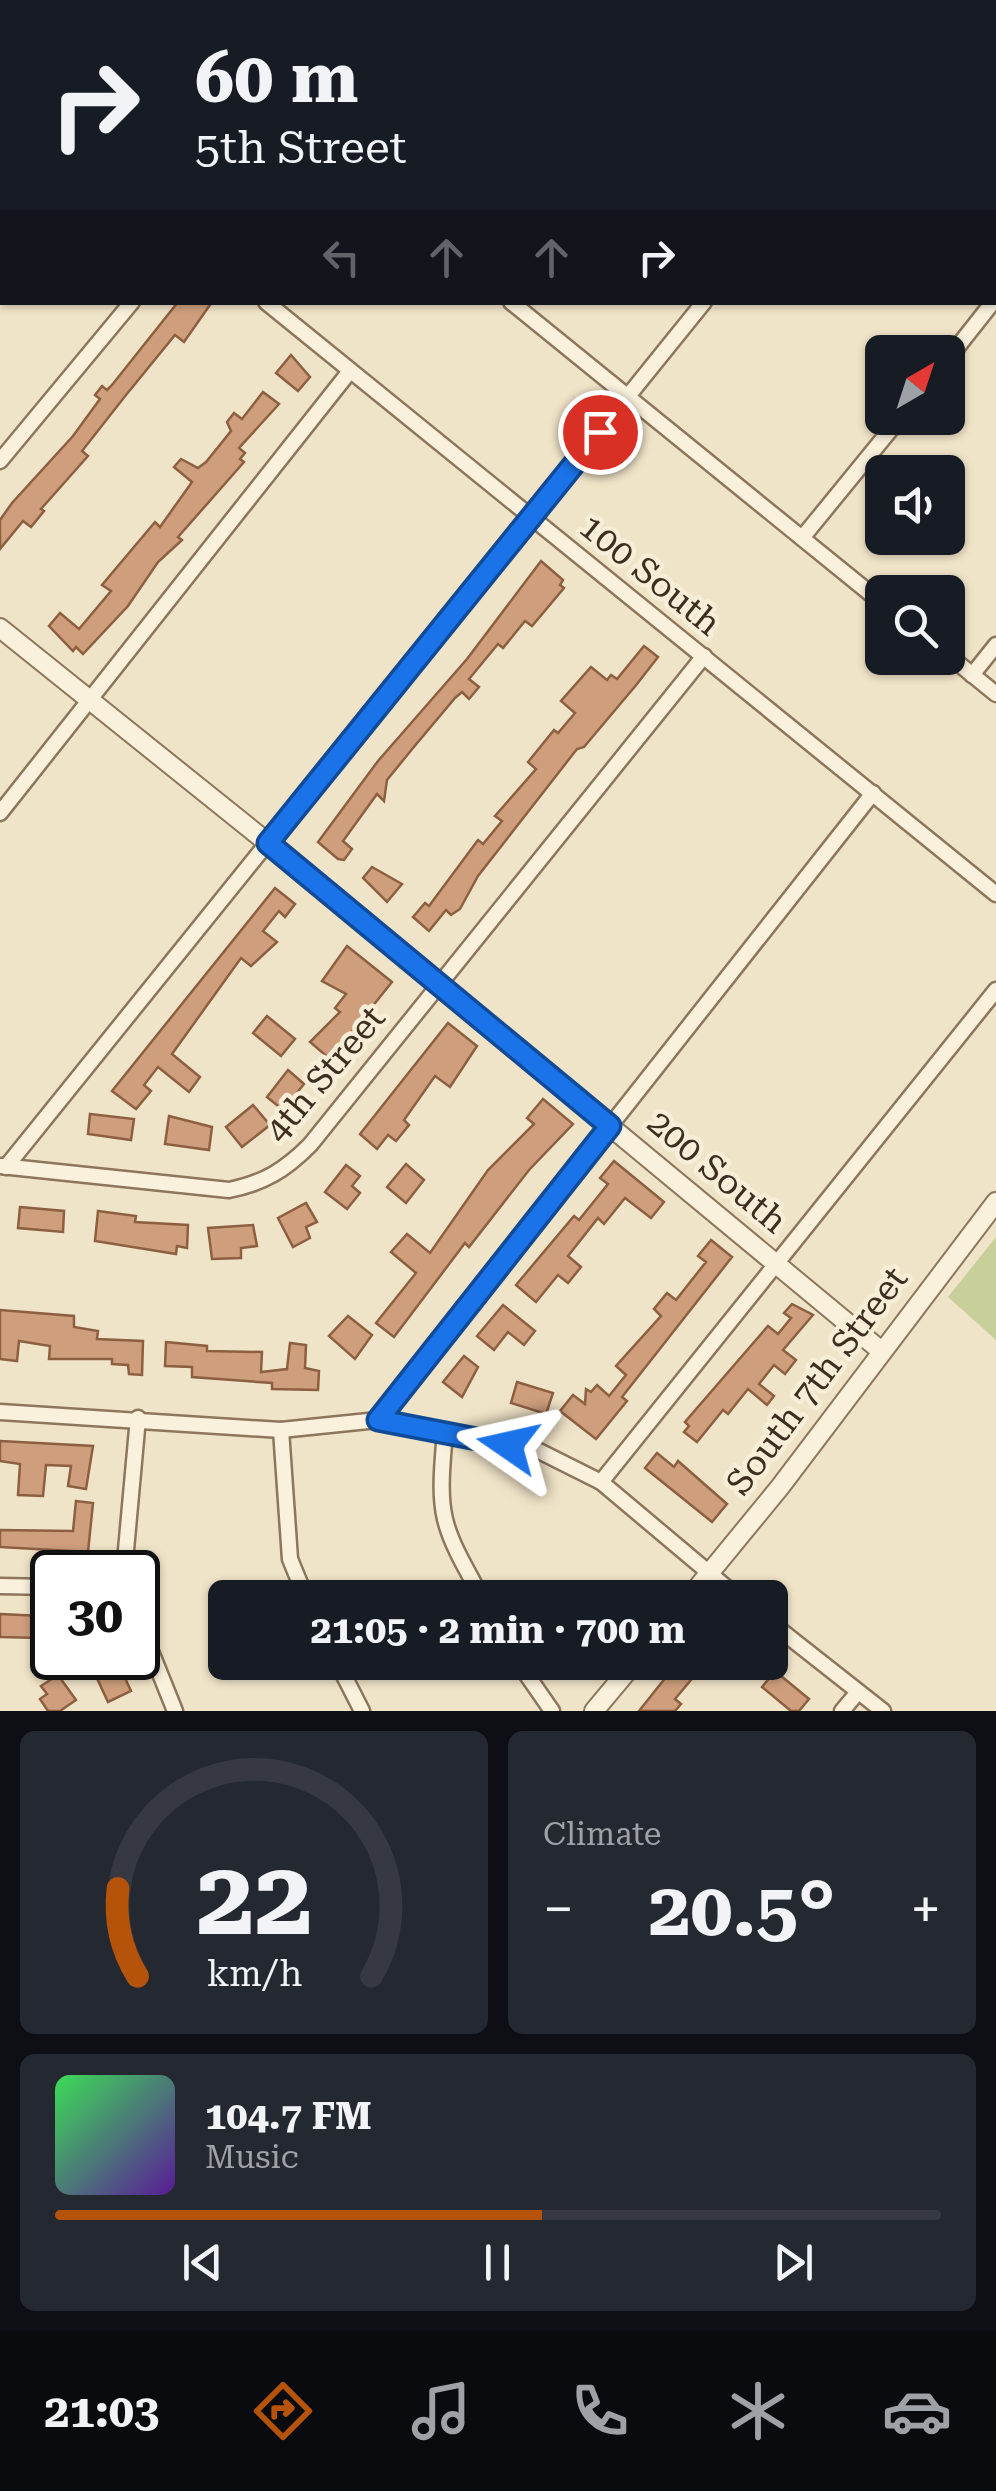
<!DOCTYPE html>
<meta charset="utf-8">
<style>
body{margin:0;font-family:"Roboto Serif",serif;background:#242831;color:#f1f3f6;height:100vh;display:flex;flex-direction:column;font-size:38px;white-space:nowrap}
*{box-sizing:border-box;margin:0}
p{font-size:32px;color:#9ea1a6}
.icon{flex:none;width:55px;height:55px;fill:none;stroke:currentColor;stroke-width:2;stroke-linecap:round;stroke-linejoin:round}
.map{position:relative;height:1711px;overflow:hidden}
.panel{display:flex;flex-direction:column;gap:20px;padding:20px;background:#0d0f14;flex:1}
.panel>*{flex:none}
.guide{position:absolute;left:0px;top:0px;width:998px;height:305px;box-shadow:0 2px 8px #0004;background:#171b24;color:#f1f3f6;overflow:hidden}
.needle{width:65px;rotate:39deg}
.tools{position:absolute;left:865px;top:335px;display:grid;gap:20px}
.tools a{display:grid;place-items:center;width:100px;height:100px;border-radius:15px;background:#171b24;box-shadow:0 2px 8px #0004;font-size:50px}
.speed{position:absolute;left:30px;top:1550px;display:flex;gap:20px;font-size:50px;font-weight:700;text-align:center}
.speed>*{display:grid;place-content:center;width:130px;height:130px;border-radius:50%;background:#171b24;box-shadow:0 2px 8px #0004;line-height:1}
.speed .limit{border:5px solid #111;border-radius:15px;background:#fff;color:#111}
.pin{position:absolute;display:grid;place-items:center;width:85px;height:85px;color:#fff;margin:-42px;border:5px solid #fff;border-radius:50%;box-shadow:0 2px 10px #0007}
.me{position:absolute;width:110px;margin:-55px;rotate:281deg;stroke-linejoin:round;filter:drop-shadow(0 0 8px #0008)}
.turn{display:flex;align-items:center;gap:35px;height:210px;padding:0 30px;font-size:45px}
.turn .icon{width:130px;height:130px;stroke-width:2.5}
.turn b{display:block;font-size:70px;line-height:85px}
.lanes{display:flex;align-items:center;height:95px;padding:0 30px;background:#0003;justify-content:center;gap:50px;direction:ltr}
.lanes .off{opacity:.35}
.big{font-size:75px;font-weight:700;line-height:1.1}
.panel .tile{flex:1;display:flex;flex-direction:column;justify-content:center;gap:15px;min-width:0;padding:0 35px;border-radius:15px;background:#242831}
.panel .dial{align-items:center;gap:0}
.dial svg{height:260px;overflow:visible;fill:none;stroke:#363941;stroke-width:7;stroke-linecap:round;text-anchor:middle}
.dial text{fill:#f1f3f6;stroke:none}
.song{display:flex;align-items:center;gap:30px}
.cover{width:120px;height:120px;border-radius:15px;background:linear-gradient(135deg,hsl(130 70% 55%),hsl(270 70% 35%))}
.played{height:10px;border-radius:5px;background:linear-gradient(90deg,#b45309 55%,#363941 55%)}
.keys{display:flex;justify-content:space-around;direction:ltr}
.heat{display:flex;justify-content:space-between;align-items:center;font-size:55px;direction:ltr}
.panel .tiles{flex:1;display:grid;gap:20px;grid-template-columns:1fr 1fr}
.tile:last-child{grid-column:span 2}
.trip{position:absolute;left:208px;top:1580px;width:580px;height:100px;border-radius:15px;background:#171b24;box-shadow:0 2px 8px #0004;font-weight:700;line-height:100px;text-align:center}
.menu{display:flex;height:160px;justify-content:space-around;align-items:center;background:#090b0e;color:#9ea1a6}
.menu .icon{width:70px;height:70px}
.menu .active{color:#b45309}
.menu b{font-size:45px;color:#f1f3f6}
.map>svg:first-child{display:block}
.green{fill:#c9cf9b}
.building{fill:#cf9f7d;stroke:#8d5f41;stroke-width:2.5}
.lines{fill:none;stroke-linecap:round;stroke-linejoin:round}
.minor-casing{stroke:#8d765c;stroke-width:19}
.tertiary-casing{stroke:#8d765c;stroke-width:22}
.minor{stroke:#faf1dc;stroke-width:14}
.tertiary{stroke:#faf1dc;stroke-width:18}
.route-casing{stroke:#114b97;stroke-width:25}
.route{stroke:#1a73e8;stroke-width:18}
.labels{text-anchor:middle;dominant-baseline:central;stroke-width:9;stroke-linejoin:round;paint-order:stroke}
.street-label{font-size:35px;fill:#3d2e20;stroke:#f7eed8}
</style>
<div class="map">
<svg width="996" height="1711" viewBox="0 0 996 1711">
<rect width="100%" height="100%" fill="#f0e4c8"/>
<path class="green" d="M996,1237V1340L948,1297Z"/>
<g class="building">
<path d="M178,302H212L184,342L175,335L126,395L82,451L88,456L41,509L44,511L31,527L23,521L0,549V520L12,503L73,436L100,399L95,395L102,386L107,390L112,385Z"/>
<path d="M291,355L310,377L298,391L276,373Z"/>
<path d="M263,392L279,404L239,448L245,453L240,459L244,462L178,537L182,540L158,562L128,606L83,654L76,647L73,651L49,626L60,613L79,629L111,591L102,585L155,522L160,527L192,482L174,467L181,459L198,468L206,462L231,431L227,422L234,413L242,419Z"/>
<path d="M541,561L563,580L560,585L564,588L532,626L525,621L503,648L498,644L469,679L479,687L469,699L462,692L455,698L413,748L387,780L384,801L377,794L343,841L352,849L344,860L338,859L318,842L378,761L467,659Z"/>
<path d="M644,646L658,657L637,684L584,747L577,749L478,876L460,909L451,915L446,910L429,931L413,917L425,903L429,906L478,840L483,844L502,821L495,816L536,769L528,762L554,730L558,733L575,713L561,701L591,667L607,680L611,675L617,679Z"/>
<path d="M372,867L402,884L387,902L363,878Z"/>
<path d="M275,888L295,904L285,917L279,911L263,931L277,942L251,966L241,958L172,1054L200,1077L189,1092L158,1067L144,1085L151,1091L136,1109L112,1091Z"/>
<path d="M347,946L392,982L330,1059L310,1042L340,1012L335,1008L346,994L322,981Z"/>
<path d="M267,1016L295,1039L281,1056L253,1033Z"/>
<path d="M448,1023L477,1046L450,1087L435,1076L404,1120L409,1125L396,1141L388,1135L377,1149L360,1134Z"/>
<path d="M288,1070L304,1084L283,1110L267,1097Z"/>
<path d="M543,1099L573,1124L529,1170L469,1247L465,1243L394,1337L376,1323L416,1273L391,1252L407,1234L430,1253L488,1170L534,1124L527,1118Z"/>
<path d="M253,1105L270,1125L242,1147L226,1127Z"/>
<path d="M90,1114L134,1119L131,1140L88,1134Z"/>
<path d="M169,1116L212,1127L209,1150L165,1144Z"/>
<path d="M614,1161L664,1202L651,1218L625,1198L604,1224L598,1218L568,1256L581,1267L568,1283L558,1275L536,1302L516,1285L574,1216L579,1220L608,1184L600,1178Z"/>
<path d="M406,1164L424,1180L406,1203L387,1187Z"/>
<path d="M346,1165L360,1176L352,1186L360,1193L347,1209L325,1192Z"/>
<path d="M306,1203L317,1222L306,1227L310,1238L293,1247L278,1218Z"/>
<path d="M20,1207L64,1211L63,1232L18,1228Z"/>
<path d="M98,1211L136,1216L135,1222L188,1225L187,1248L177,1246L176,1254L95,1241Z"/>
<path d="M253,1225L257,1246L241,1248V1258L212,1259L208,1228Z"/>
<path d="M711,1240L732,1257L622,1397L627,1401L596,1439L560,1411L573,1395L585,1404L586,1389L591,1392L597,1385L609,1396L626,1375L616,1366L661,1316L654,1309L667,1293L676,1300L706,1262L698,1256Z"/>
<path d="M792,1304L813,1315L783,1350L796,1360L785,1374L774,1365L759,1384L774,1396L767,1405L748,1389L728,1414L723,1410L697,1442L684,1432L689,1426L685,1422L768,1326L778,1334L791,1318L784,1313Z"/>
<path d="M503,1305L535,1331L524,1345L508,1332L494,1350L477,1336Z"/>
<path d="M0,1310L74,1316V1327L98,1331L97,1339L143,1341L142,1375L129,1374L128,1365L112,1364V1359H49L50,1346L19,1341L17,1361L0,1359Z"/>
<path d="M348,1316L372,1335L355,1359L329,1336Z"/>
<path d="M166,1342L207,1346V1351L262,1352L261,1372L287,1369L290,1343L306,1345L305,1368L319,1371L318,1390L272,1389V1383L192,1377V1367L165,1366Z"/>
<path d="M464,1356L478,1367L462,1397L443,1382Z"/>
<path d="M517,1382L553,1393L546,1414L511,1403Z"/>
<path d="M0,1441L93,1446L86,1489L68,1486L71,1466L46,1465L43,1496L18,1495L20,1464L0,1461Z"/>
<path d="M657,1453L674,1467L678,1461L727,1504L712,1522L645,1468Z"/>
<path d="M76,1501L93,1503L88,1552L0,1547V1530L73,1531Z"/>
<path d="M0,1614L41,1616L40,1638L0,1637Z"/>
<path d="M678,1662H706L675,1699L681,1704L675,1711H639Z"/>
<path d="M118,1663L131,1691L108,1702L95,1674Z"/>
<path d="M775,1671L809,1699L799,1711H791L762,1687Z"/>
<path d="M58,1675L76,1700L60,1711H48L40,1699L47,1694L41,1686Z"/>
</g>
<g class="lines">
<defs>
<g id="minor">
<path d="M137,0L140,2"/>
<path d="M892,0L895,2"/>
<path d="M93,2L95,0"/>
<path d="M376,2L378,0"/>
<path d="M947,2L949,0"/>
<path d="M0,89L2,91"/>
<path d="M0,120L2,116"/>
<path d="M266,302L996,894"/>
<path d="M511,302L882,603"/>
<path d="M948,359L993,302"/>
<path d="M0,461L132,302"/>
<path d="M802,538L900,418"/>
<path d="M948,655L996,694"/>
<path d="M972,675L996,645"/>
<path d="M0,813L350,371"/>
<path d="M1,1166L229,1190C264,1183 285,1170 310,1145L704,656"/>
<path d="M6,1167L704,302"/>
<path d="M0,1412L281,1430L378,1420L539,1451L601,1482L739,1598"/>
<path d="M378,1420L873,793"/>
<path d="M281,1430L290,1559L306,1598"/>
<path d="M445,1433C437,1518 441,1524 482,1598"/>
<path d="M601,1482L996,990"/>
<path d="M124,1572L138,1418"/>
<path d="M0,1586L52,1587"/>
<path d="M138,1619L175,1711"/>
<path d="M770,1622L883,1711"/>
<path d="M337,1662L362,1711"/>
<path d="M518,1662L552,1711"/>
<path d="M842,1711L858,1692"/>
</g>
<g id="tertiary">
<path d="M629,0L632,2"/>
<path d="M995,298L996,299"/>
<path d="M0,628L268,843L880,1350"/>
<path d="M689,1598L780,1487L996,1202"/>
<path d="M594,1711L635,1662"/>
</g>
</defs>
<use href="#minor" class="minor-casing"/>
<use href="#tertiary" class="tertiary-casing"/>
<use href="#minor" class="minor"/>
<use href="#tertiary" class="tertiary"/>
</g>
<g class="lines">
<defs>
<path id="route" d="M508,1445L378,1420L610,1126L268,843L600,432"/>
</defs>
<use href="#route" class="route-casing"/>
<use href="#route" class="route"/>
</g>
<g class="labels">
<g class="street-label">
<text transform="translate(650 575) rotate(39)">100 South</text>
<text transform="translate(325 1074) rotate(-50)">4th Street</text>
<text transform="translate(717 1172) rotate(40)">200 South</text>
<text transform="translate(817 1381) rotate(-53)">South 7th Street</text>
</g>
</g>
</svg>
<div class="tools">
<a><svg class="needle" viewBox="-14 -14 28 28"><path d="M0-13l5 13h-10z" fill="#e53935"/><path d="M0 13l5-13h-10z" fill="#9ea1a6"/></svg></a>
<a><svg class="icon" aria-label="sound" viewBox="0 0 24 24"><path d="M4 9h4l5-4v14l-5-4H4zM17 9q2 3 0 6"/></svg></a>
<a><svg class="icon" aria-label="search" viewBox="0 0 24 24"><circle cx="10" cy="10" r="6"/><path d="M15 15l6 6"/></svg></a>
</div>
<div class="speed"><div class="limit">30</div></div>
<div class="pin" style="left:600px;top:432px;background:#d93025"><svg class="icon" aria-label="arrive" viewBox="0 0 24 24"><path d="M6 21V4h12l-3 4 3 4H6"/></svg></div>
<svg class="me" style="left:508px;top:1445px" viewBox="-20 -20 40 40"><path d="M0-17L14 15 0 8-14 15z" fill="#1a73e8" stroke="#fff" stroke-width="4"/></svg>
<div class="trip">21:05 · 2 min · 700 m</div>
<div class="guide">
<div class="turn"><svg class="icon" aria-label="right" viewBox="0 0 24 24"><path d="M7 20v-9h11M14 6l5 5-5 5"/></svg><div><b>60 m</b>5th Street</div></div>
<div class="lanes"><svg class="icon off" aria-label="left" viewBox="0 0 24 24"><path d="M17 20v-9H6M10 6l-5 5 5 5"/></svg><svg class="icon off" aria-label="ahead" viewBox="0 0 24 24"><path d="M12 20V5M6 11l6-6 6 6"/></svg><svg class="icon off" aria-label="ahead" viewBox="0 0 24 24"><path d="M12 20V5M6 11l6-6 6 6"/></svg><svg class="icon" aria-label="right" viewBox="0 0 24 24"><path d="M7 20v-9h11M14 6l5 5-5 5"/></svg></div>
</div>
</div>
<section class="panel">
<div class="tiles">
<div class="tile dial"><svg viewBox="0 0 100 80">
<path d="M14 69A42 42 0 1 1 86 69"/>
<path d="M14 69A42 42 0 0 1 8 42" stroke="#b45309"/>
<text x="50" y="56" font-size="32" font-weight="700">22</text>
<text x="50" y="72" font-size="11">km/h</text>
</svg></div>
<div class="tile"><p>Climate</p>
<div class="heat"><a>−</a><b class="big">20.5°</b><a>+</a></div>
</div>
<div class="tile">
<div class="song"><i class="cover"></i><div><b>104.7 FM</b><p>Music</p></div></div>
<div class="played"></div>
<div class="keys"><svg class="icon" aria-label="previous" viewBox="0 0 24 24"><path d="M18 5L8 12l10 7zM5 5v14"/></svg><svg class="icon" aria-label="pause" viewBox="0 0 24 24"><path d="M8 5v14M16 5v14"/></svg><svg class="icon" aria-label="next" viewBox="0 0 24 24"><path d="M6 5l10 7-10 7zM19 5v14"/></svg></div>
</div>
</div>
</section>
<nav class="menu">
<b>21:03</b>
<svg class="icon active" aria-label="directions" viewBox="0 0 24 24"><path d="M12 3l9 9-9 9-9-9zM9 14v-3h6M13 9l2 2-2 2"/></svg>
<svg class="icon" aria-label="music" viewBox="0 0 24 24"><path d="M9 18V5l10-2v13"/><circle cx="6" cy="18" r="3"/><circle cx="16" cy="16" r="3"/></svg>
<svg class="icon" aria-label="phone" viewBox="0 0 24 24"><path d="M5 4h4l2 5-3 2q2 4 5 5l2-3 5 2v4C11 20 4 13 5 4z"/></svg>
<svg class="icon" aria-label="climate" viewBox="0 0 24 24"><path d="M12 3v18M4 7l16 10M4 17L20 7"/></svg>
<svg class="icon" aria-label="car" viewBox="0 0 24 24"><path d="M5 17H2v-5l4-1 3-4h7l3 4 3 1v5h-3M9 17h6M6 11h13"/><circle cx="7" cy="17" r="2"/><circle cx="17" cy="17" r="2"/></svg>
</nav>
